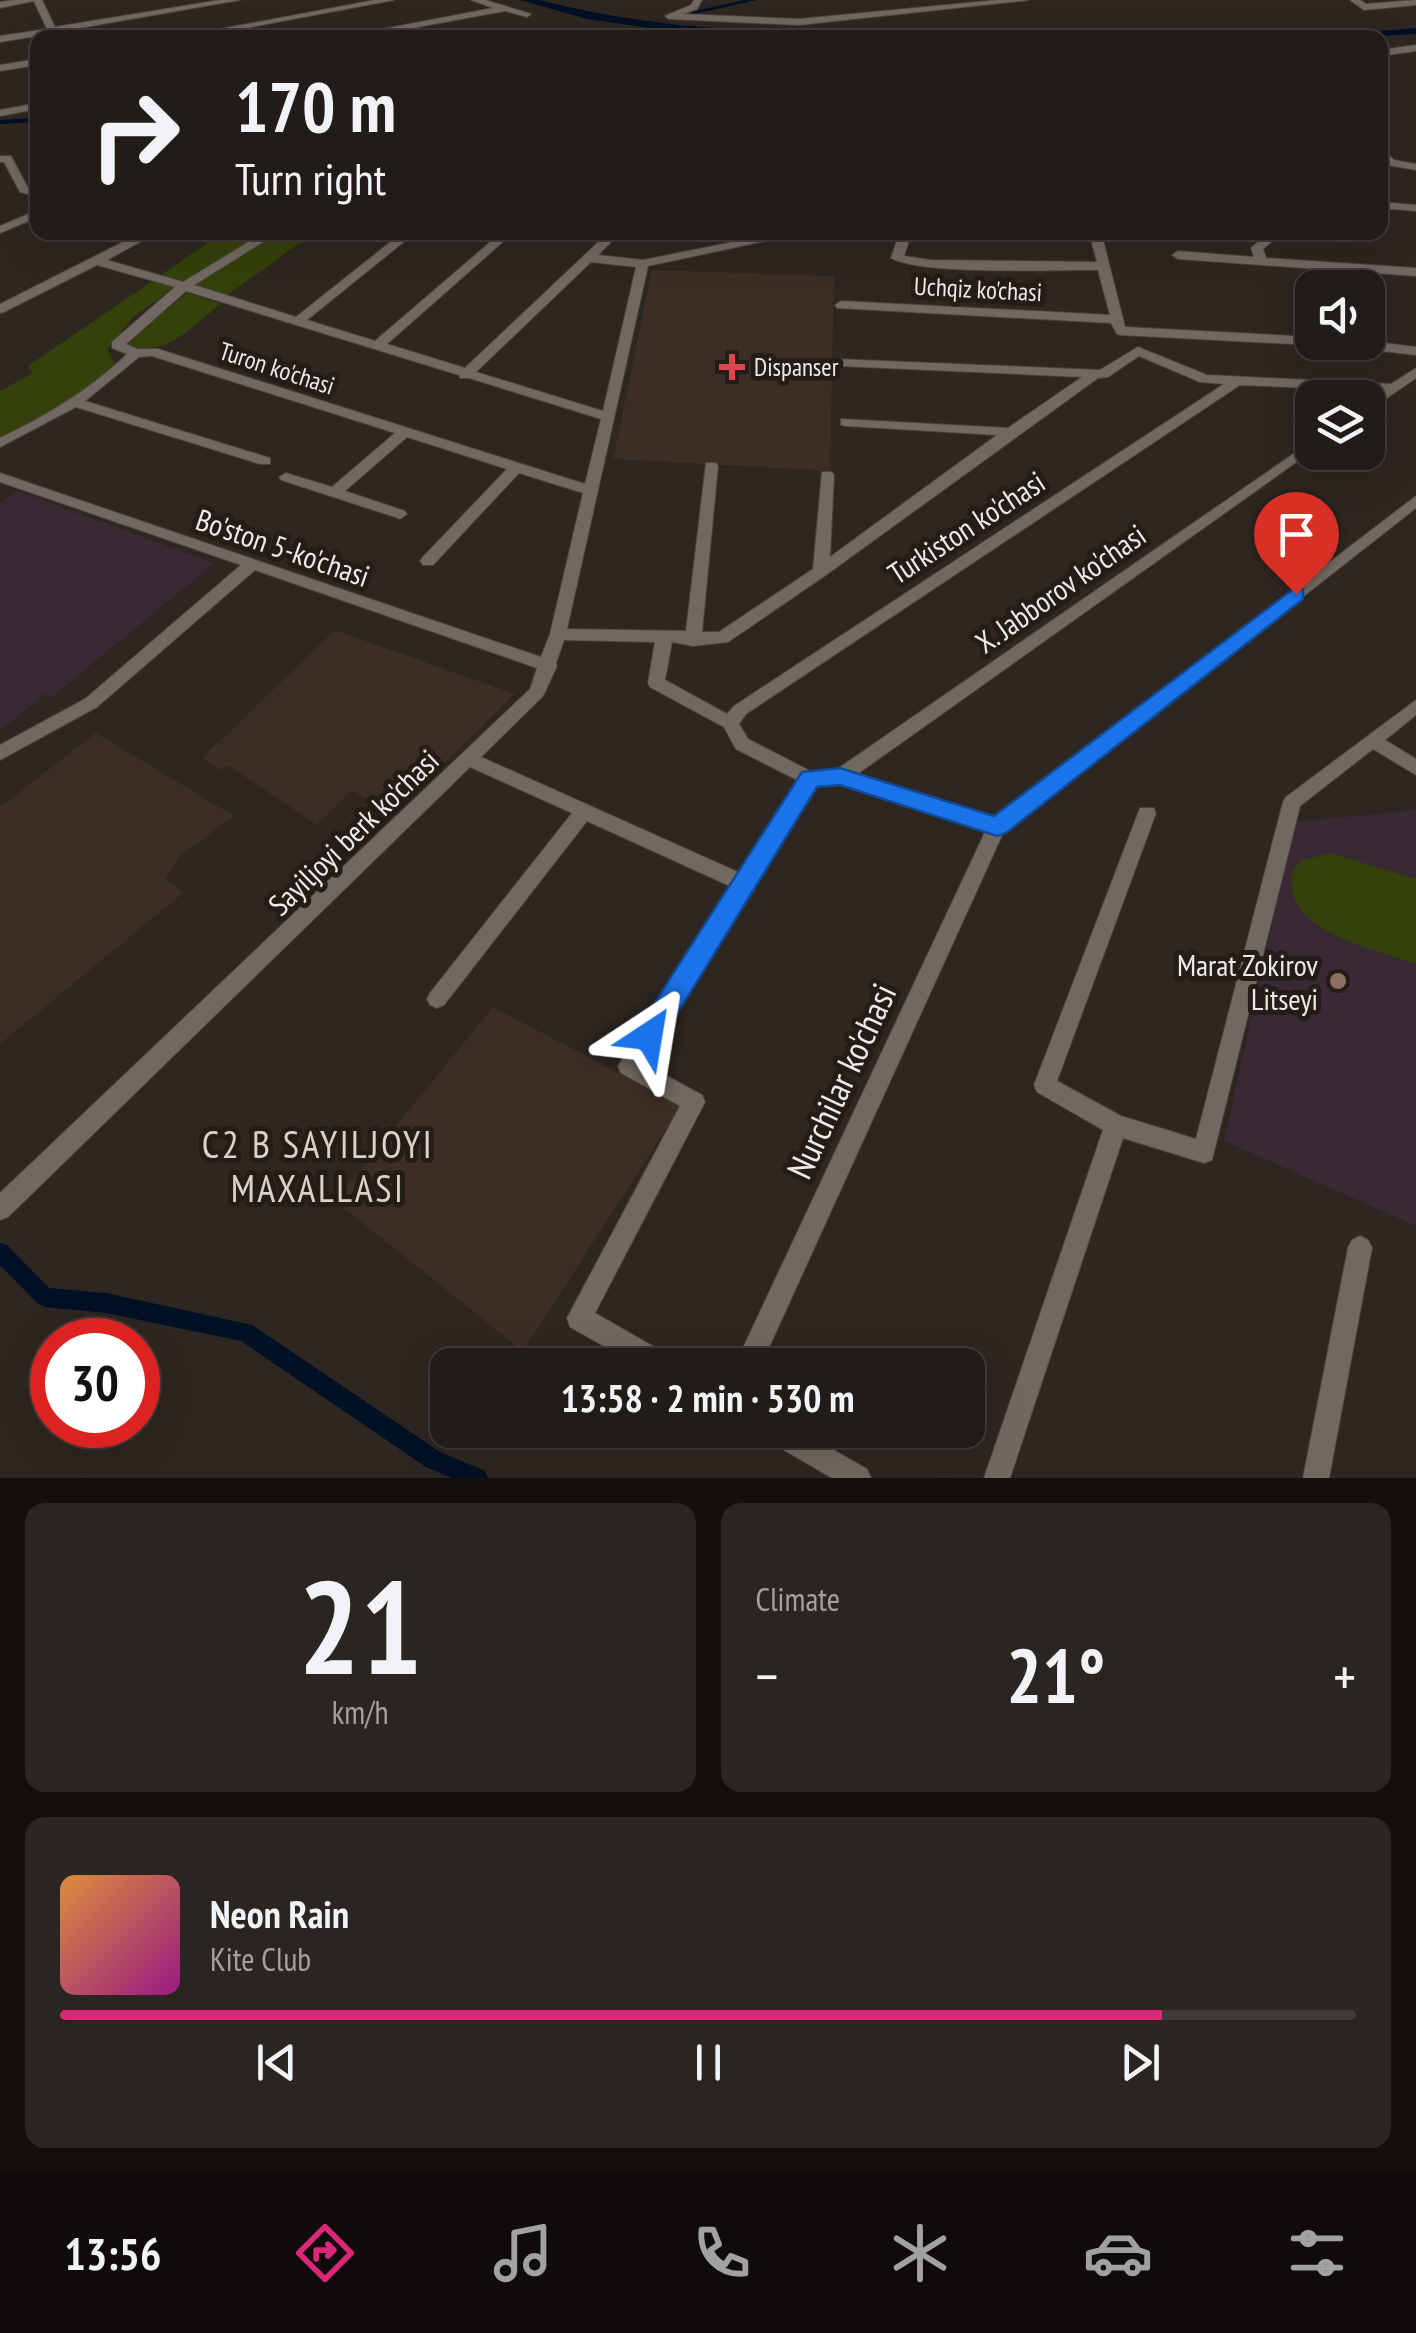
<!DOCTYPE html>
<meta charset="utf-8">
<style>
body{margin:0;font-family:"PT Sans Narrow",sans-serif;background:#2a2521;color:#f1f3f6;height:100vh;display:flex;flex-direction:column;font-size:38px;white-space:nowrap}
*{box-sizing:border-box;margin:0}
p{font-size:32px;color:#a2a1a2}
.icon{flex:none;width:55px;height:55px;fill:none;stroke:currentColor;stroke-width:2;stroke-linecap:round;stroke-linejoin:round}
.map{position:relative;height:1478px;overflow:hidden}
.details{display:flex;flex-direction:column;gap:25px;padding:25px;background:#130f0d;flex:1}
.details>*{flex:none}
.top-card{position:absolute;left:30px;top:30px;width:1358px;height:210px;border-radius:20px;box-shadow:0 10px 40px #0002,0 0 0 2px #3f3a37;background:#221c18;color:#f1f3f6;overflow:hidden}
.fabs{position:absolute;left:1295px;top:270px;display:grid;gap:20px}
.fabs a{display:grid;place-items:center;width:90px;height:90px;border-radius:20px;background:#221c18;box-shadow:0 10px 40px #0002,0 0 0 2px #3f3a37;font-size:50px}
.speed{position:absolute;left:30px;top:1318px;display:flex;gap:20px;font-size:50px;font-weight:700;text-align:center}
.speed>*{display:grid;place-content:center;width:130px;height:130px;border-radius:50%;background:#221c18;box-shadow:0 10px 40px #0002,0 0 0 2px #3f3a37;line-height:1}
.speed .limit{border:15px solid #d22;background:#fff;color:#111}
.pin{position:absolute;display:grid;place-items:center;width:85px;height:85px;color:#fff;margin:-102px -42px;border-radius:50% 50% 50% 0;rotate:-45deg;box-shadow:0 0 10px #0007}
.pin .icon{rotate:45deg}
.me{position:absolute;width:110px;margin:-55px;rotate:33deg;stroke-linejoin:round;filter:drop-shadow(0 0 8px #0008)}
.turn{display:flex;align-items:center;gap:35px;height:210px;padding:0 40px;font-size:45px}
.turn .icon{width:130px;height:130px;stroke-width:2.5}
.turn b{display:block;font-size:70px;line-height:85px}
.big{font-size:75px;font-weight:800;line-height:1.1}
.details .card{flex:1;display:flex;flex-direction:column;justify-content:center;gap:15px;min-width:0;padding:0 35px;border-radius:20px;background:#2a2521}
.details .dial{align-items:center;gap:0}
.dial b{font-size:130px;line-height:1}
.song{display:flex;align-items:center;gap:30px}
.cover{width:120px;height:120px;border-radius:15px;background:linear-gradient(135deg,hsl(30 70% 55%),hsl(310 70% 35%))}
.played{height:10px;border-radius:5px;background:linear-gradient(90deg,#db2777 85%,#3f3a37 85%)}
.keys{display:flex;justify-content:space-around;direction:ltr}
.heat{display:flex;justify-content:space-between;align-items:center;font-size:55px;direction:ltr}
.details .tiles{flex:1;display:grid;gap:25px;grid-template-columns:1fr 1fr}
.card:last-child{grid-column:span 2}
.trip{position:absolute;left:430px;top:1348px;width:555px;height:100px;border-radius:20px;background:#221c18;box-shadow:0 10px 40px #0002,0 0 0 2px #3f3a37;font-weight:800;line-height:100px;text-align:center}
.dock{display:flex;height:160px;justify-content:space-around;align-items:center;background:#0e0b0a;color:#a2a1a2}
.dock .icon{width:70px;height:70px}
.dock .current{color:#db2777}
.dock b{font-size:45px;color:#f1f3f6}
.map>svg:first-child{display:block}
.built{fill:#3c2e25}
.education{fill:#392934}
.green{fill:#34410a}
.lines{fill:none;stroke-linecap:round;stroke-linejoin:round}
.canal{fill:#001025;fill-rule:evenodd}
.river{fill:#001025;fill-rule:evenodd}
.minor-casing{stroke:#4a443f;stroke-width:2}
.minor{fill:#726862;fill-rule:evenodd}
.route{fill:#1a73e8;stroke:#114b97;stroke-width:2.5}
.health-dot{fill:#e0444e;stroke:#241c17;stroke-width:4}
.education-dot{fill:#8d6e63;stroke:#241c17;stroke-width:4}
.labels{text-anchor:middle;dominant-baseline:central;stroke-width:10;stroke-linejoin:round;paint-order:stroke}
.far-street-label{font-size:25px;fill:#efeae6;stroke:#241c17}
.far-poi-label{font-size:25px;fill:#efeae6;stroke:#241c17;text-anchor:start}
.street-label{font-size:30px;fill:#efeae6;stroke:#241c17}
.poi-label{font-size:30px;fill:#efeae6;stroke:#241c17;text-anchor:end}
.near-street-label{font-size:35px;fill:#efeae6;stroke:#241c17}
.near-neighbourhood-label{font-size:38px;letter-spacing:2.5px;fill:#dcd1ca;stroke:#241c17}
</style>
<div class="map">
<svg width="1416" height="1478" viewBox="0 0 1416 1478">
<rect width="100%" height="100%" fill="#2e2620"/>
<g class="built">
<path d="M652,270L834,276L830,471L613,459Z"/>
<path d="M335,630L515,694L392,814L352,791L317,825L229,766L221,770L202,758Z"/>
<path d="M96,733L234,816L179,857L166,879L183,893L0,1044V807Z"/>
<path d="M493,1007L681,1106L523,1351L335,1201Z"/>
</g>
<g class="education">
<path d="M17,491L214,563L52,697L45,694L0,730V503Z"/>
<path d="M1416,810V1226L1224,1141L1295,822Z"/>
</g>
<g class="green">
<path d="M222,233H268L183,281L161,275Z"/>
<path d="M279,233H314L227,295L192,284Z"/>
<path d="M154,280L176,287L134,316L107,349L117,368L72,401L0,441V391L33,373L28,366Z"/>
<path d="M187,293L221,304C188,329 166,359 123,344Z"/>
<path d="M1331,853L1416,879V964C1374,949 1278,931 1293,870L1302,860Z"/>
</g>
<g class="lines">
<g class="canal">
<path d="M744,0H757L681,17L678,15Z"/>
<path d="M38,118V122L0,124V120Z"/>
<path d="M0,1243L7,1245L49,1288L106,1293L252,1325L440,1452L485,1471L488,1478H452L426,1467L241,1341L106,1313L45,1307L38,1304L0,1265Z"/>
</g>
<g class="river">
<path d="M520,0H539C700,42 865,32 1030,34L1035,38L713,37L587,19Z"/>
<path d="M1416,28V34L1339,38L1344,34Z"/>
</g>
<defs>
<g id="minor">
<path d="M14,0H42L55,27L220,0H240L57,32L59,38H51L49,34L0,42V36L47,29L34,1L0,8V2Z"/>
<path d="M375,0H394L194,38H172Z"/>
<path d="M471,0H485L531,14L527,17L505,11L358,38H336L493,8Z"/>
<path d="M694,0H702L697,9L683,14L799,19L998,0H1029L799,25L669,19L665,16L691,5Z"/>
<path d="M1350,0H1360L1366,4L1416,0V5L1364,10Z"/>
<path d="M495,30L498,35L468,38L469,36Z"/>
<path d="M614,30L631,36L632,38L611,35Z"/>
<path d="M1416,45V51L1380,56V50Z"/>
<path d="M38,59V65L0,71V65Z"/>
<path d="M38,103V109L0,116V110Z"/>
<path d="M1380,147L1394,160L1416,164V170L1387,165L1380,157Z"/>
<path d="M0,156H11L28,188L38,190V197L20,192L4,162H0Z"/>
<path d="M1380,202L1416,205V211L1380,208Z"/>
<path d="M38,210V217L0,233V226Z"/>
<path d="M143,232H158L107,260L183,282L265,232H279L194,285L296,317L403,232H416L307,320L375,341L502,232H514L387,344L465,368L609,232H621L598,255L643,260L783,232H808L648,266L567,629L686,631L706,463H716L718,466L702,632H719L813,569L822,472H832L834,475L830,557L997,435L846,426L841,425V419L1008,428L1082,377L840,366L834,362L835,359L1100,370L1138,347L1207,375L1391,384L1416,368V378L1368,411V401L1381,391L1240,385L746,714L739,724L748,739L812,772L836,770L1312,441V451L856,775L994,818L1416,496V508L1004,831L761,1365H735L986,830L840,784L815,786L643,1063L702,1095L705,1102L595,1313L670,1356L674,1365H637L570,1327L567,1318L680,1106L621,1073L618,1066L732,887L587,821L444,1005L437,1008L430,1005L427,999L430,993L572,813L470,767L8,1217L0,1220V1193L530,689L537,668L255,570L97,707L0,760V745L85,699L241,565L0,482V473L541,657L550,634L583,493L519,473L433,565H423L420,561L423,557L507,469L407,437L345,491L405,511L407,514L400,519L395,517L281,480L279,477L286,473L332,487L395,433L152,356L139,357L85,401L270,458V464H260L76,407L0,447V438C46,416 90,390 127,354L112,348V342L175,287L97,265L4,312L0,313V304ZM591,262L636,267L603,411L476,372ZM186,291L459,375L460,378H469L601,419L585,484L158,349H137L126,344ZM1139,356L1200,382L1224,384L734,706L727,714L665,680L672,642L693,646L728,642L826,575L1098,378L1108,377ZM564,640L655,642L648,683L650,687L724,727L736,749L799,781L740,873L481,757L543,696L557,666L556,663Z"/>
<path d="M900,232H912L904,256L931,260L1097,262L1089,232H1101L1125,327L1312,337V342H1317L1312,345L1121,335L1117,334L1111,323L837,308L835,305L841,301L1110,315L1098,270C1055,269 923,276 891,258Z"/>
<path d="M1270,232H1283L1263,249L1266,258L1416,268V276L1178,259L1172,255L1178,251L1254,257L1251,248Z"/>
<path d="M1368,341L1416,347V355L1339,346L1333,342Z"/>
<path d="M1416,700V715L1385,740L1416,759V775L1373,749L1300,806L1212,1160L1204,1163L1123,1138L1010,1478H984L1103,1130L1037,1092L1034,1085L1140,808H1154L1156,813L1057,1081L1121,1116L1196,1139L1283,802L1286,797Z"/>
<path d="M1360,1236L1368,1240L1372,1248L1329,1478H1303L1348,1248L1352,1240Z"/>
<path d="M761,1430H799L867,1469L871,1478H832L765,1439Z"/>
</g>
</defs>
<use href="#minor" class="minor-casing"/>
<use href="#minor" class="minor"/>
</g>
<path class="route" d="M1296,587L1303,589V599L1006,833L997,836L840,785L817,787L658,1045L649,1048L639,1045L635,1036L639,1027L802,772L840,768L994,816Z"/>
<path class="health-dot" d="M727 352h10v10h10v10h-10v10h-10v-10h-10v-10h10z"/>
<circle class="education-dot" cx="1338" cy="981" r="10"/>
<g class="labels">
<g class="far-street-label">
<text transform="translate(978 289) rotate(3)">Uchqiz ko'chasi</text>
<text transform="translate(277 368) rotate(18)">Turon ko'chasi</text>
</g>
<g class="far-poi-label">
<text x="754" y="367">Dispanser</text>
</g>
<g class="street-label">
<text transform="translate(966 527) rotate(-33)">Turkiston ko'chasi</text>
<text transform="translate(283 547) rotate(19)">Bo'ston 5-ko'chasi</text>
<text transform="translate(1060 588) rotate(-35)">X. Jabborov ko'chasi</text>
<text transform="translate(353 832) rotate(-44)">Sayiljoyi berk ko'chasi</text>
</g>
<g class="poi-label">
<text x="1318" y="964">Marat Zokirov<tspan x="1318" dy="34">Litseyi</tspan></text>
</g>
<g class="near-street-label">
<text transform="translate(841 1081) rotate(-65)">Nurchilar ko'chasi</text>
</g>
<g class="near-neighbourhood-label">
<text x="318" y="1143">C2 B SAYILJOYI<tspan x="318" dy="44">MAXALLASI</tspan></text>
</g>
</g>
</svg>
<div class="fabs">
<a><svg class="icon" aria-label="sound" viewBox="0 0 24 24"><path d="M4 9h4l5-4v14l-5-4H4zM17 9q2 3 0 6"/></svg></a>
<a><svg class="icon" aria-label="layers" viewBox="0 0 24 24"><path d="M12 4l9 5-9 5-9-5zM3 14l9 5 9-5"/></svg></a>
</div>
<div class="speed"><div class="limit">30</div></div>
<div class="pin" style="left:1296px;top:594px;background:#d93025"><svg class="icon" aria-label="arrive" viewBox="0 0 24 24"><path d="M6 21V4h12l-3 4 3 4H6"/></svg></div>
<svg class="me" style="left:649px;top:1036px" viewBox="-20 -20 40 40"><path d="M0-17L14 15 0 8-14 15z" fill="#1a73e8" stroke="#fff" stroke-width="4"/></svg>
<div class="trip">13:58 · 2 min · 530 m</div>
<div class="top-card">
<div class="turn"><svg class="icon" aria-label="right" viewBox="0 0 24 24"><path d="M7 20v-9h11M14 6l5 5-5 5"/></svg><div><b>170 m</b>Turn right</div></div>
</div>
</div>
<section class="details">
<div class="tiles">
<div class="card dial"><b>21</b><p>km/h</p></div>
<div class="card"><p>Climate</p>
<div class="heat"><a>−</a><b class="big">21°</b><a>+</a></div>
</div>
<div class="card">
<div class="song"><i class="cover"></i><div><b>Neon Rain</b><p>Kite Club</p></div></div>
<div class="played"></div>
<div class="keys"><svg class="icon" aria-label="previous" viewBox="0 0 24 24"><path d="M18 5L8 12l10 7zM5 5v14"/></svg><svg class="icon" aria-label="pause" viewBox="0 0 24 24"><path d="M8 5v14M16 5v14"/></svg><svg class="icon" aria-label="next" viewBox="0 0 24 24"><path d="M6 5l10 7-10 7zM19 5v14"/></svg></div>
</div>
</div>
</section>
<nav class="dock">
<b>13:56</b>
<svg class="icon current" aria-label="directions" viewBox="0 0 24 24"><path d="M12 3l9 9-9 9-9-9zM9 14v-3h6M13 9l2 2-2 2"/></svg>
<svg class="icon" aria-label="music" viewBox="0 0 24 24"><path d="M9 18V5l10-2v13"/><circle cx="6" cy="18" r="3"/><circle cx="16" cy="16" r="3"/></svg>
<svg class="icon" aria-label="phone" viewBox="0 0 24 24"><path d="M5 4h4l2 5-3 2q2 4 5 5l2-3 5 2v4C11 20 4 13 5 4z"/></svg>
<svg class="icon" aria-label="climate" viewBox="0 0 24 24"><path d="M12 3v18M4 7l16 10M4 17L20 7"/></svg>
<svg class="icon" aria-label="car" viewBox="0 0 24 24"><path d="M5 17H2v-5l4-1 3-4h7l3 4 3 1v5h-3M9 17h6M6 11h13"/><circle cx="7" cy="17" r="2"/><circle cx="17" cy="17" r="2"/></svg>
<svg class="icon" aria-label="filters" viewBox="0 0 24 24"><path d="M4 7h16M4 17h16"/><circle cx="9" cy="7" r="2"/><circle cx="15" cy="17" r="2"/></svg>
</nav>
